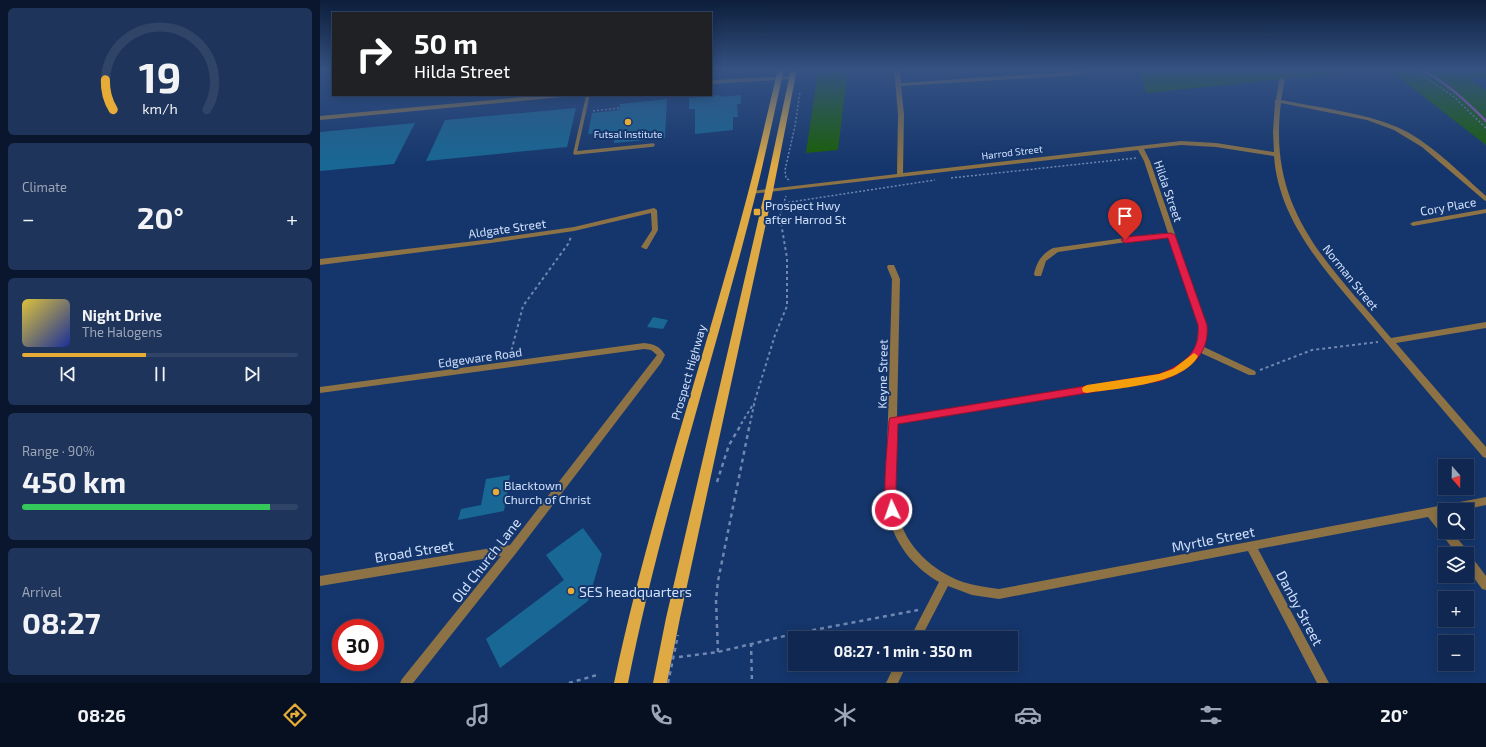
<!DOCTYPE html>
<meta charset="utf-8">
<style>
body{margin:0;font-family:"Exo 2",sans-serif;background:#1e345b;color:#f1f3f6;height:100vh;display:flex;flex-direction:column;font-size:15px;white-space:nowrap}
*{box-sizing:border-box;margin:0}
p{font-size:13px;color:#9ca6b7}
.icon{flex:none;width:22px;height:22px;fill:none;stroke:currentColor;stroke-width:2;stroke-linecap:round;stroke-linejoin:round}
.map{position:relative;flex:1;overflow:hidden}
.panel{display:flex;flex-direction:column;gap:8px;padding:8px;background:#09162d;width:320px}
.panel>*{flex:none}
.top-card{position:absolute;left:12px;top:12px;width:380px;height:84px;border-radius:0px;box-shadow:0 2px 10px #0003,0 0 0 1px #304468;background:#202124;color:#fff;overflow:hidden}
.needle{width:26px;rotate:160deg}
.buttons{position:absolute;left:1118px;top:459px;display:grid;gap:8px}
.buttons a{display:grid;place-items:center;width:36px;height:36px;border-radius:0px;background:#102851;box-shadow:0 2px 10px #0003,0 0 0 1px #304468;font-size:20px}
.speed{position:absolute;left:12px;top:619px;display:flex;gap:8px;font-size:20px;font-weight:700;text-align:center}
.speed>*{display:grid;place-content:center;width:52px;height:52px;border-radius:50%;background:#102851;box-shadow:0 2px 10px #0003,0 0 0 1px #304468;line-height:1}
.speed .limit{border:6px solid #d22;background:#fff;color:#111}
.pin{position:absolute;display:grid;place-items:center;width:34px;height:34px;color:#fff;margin:-41px -17px;border-radius:50% 50% 50% 0;rotate:-45deg;box-shadow:0 0 4px #0007}
.pin .icon{rotate:45deg}
.me{position:absolute;width:44px;margin:-22px;rotate:357deg;stroke-linejoin:round;filter:drop-shadow(0 0 3px #0008)}
.turn{display:flex;align-items:center;gap:14px;height:84px;padding:0 16px;font-size:18px}
.turn .icon{width:52px;height:52px;stroke-width:2.5}
.turn b{display:block;font-size:28px;line-height:34px}
.big{font-size:30px;font-weight:700;line-height:1.1}
.panel .tile{flex:1;display:flex;flex-direction:column;justify-content:center;gap:6px;min-width:0;padding:0 14px;border-radius:6px;background:#1e345b}
.panel .dial{align-items:center;gap:0}
.dial svg{height:104px;overflow:visible;fill:none;stroke:#304468;stroke-width:7;stroke-linecap:round;text-anchor:middle}
.dial text{fill:#f1f3f6;stroke:none}
.song{display:flex;align-items:center;gap:12px}
.cover{width:48px;height:48px;border-radius:6px;background:linear-gradient(135deg,hsl(50 70% 55%),hsl(230 70% 35%))}
.played{height:4px;border-radius:2px;background:linear-gradient(90deg,#e7ac37 45%,#304468 45%)}
.keys{display:flex;justify-content:space-around;direction:ltr}
.heat{display:flex;justify-content:space-between;align-items:center;font-size:22px;direction:ltr}
.charge{height:6px;border-radius:3px;background:linear-gradient(90deg,#34c759 90%,#304468 0)}
.trip{position:absolute;left:468px;top:631px;width:230px;height:40px;border-radius:0px;background:#102851;box-shadow:0 2px 10px #0003,0 0 0 1px #304468;font-weight:700;line-height:40px;text-align:center}
.tabs{display:flex;height:64px;justify-content:space-around;align-items:center;background:#061020;color:#9ca6b7}
.tabs .icon{width:28px;height:28px}
.tabs .current{color:#e7ac37}
.tabs b{font-size:18px;color:#f1f3f6}
main{display:flex;flex:1;min-height:0}
.map>svg:first-child{display:block}
.green{fill:#195f00}
.lines{fill:none;stroke-linecap:round;stroke-linejoin:round}
.stream{stroke:#a75cb7;stroke-width:2.5}
.building{fill:#186794}
.path-far2{stroke:#6f87b1;stroke-width:1.5;stroke-dasharray:2 2;stroke-linecap:butt}
.path-far1{stroke:#6f87b1;stroke-width:2;stroke-dasharray:3 3;stroke-linecap:butt}
.path{stroke:#6f87b1;stroke-width:2.5;stroke-dasharray:4 4;stroke-linecap:butt}
.lane{stroke:#8c7245;stroke-width:3.5}
.street{fill:#8c7245;fill-rule:evenodd}
.primary{fill:#dfa944;fill-rule:evenodd}
.path-bridge{stroke:#6f87b1;stroke-width:2.5;stroke-dasharray:4 4;stroke-linecap:butt}
.route{fill:#e11d48;stroke:#92132f}
.slow{fill:#f59e0b}
.poi-dot{fill:#e7ac37;stroke:#15366c;stroke-width:1.5}
.labels{text-anchor:middle;dominant-baseline:central;stroke-width:4;stroke-linejoin:round;paint-order:stroke}
.far-poi-label{font-size:10px;fill:#d0e0fb;stroke:#15366c}
.far-street-label{font-size:10px;fill:#d0e0fb;stroke:#15366c}
.street-label{font-size:12px;fill:#d0e0fb;stroke:#15366c}
.poi-label{font-size:12px;fill:#d0e0fb;stroke:#15366c;text-anchor:start}
.near-street-label{font-size:14px;fill:#d0e0fb;stroke:#15366c}
.near-poi-label{font-size:14px;fill:#d0e0fb;stroke:#15366c;text-anchor:start}
</style>
<main>
<section class="panel">
<div class="tile dial"><svg viewBox="0 0 100 80">
<path d="M14 69A42 42 0 1 1 86 69"/>
<path d="M14 69A42 42 0 0 1 8 46" stroke="#e7ac37"/>
<text x="50" y="56" font-size="32" font-weight="700">19</text>
<text x="50" y="72" font-size="11">km/h</text>
</svg></div>
<div class="tile"><p>Climate</p>
<div class="heat"><a>−</a><b class="big">20°</b><a>+</a></div>
</div>
<div class="tile">
<div class="song"><i class="cover"></i><div><b>Night Drive</b><p>The Halogens</p></div></div>
<div class="played"></div>
<div class="keys"><svg class="icon" aria-label="previous" viewBox="0 0 24 24"><path d="M18 5L8 12l10 7zM5 5v14"/></svg><svg class="icon" aria-label="pause" viewBox="0 0 24 24"><path d="M8 5v14M16 5v14"/></svg><svg class="icon" aria-label="next" viewBox="0 0 24 24"><path d="M6 5l10 7-10 7zM19 5v14"/></svg></div>
</div>
<div class="tile"><p>Range · 90%</p><b class="big">450 km</b><div class="charge"></div></div>
<div class="tile"><p>Arrival</p><b class="big">08:27</b></div>
</section>
<div class="map">
<svg width="1166" height="683" viewBox="0 0 1166 683">
<rect width="100%" height="100%" fill="#15366c"/>
<g class="green">
<path d="M498,69H528L518,150L486,153Z"/>
<path d="M820,69H1062L826,93Z"/>
<path d="M1068,69H1166V77L1150,79L1166,90V145Z"/>
</g>
<g class="lines">
<path class="stream" d="M1100,69C1126,82 1146,101 1166,121"/>
</g>
<g class="building">
<path d="M398,95L402,97L421,95V104H417L418,117H413V130L375,134V109H369V98Z"/>
<path d="M347,99L345,138L294,143L296,131L268,134L272,113L299,110L300,104Z"/>
<path d="M256,108L247,147L106,161L125,120Z"/>
<path d="M95,123L74,164L0,171V132Z"/>
<path d="M333,317L348,320L343,329L327,327Z"/>
<path d="M190,475L184,511L138,520L141,509L161,505L166,479Z"/>
<path d="M263,528L282,554L268,601L180,668L166,639L244,580L226,555Z"/>
</g>
<g class="lines">
<g class="path-far2">
<path d="M1093,69L1133,96L1166,128"/>
<path d="M273,111L299,108"/>
<path d="M631,178L816,158"/>
<path d="M469,180L466,178L465,170L475,126L480,92"/>
<path d="M464,203L615,180"/>
<path d="M461,224L460,215L466,196"/>
</g>
<g class="path-far1">
<path d="M190,356L203,306L248,244L251,237"/>
<path d="M940,370L992,350L1058,342"/>
<path d="M421,424L434,403"/>
<path d="M430,424L435,400L455,335L467,306V258L461,223"/>
</g>
<g class="path">
<path d="M397,482L409,445L422,423"/>
<path d="M431,643L432,683"/>
<path d="M398,652L396,600L398,581L430,423"/>
<path d="M359,657L398,652L473,634L598,610"/>
<path d="M249,683L277,675"/>
</g>
<path class="lane" d="M268,95L255,153L333,145"/>
<g class="street">
<path d="M574,69H580L581,83L758,71L765,69H773L759,75L581,86L584,114L583,173L861,141L896,143L954,152L953,132L955,102L954,101L956,100L959,80L962,78L965,80L961,100C1000,108 1041,112 1077,127C1108,140 1140,173 1166,196V201L1164,200L1102,147L1074,130L1047,120L961,103C947,211 1008,263 1071,338L1166,322V328L1076,343L1166,447V458L1163,457C1128,416 1093,375 1059,334C1015,281 959,227 954,156L896,147L861,145L824,149L830,161L886,325V336L884,347L935,371L936,373L935,375H929L881,353C872,367 856,376 840,381L577,424C576,454 572,487 579,516C585,546 614,572 643,582C655,586 667,587 679,589L1166,497V505L1143,510H1125V513L1119,515L1125,522V532H1132L1147,550L1148,555L1151,556L1166,576V590L1162,589L1147,568V554H1137L1108,517L938,549L1009,683H997L928,551L679,599L652,595L628,586L601,638H590L619,582C596,569 577,547 570,521C567,510 567,498 566,487L572,279L567,267L568,265H574L580,279L577,417L839,375C865,364 879,355 878,325L849,237L834,238L738,252L726,261L721,276H715L714,274C717,261 722,254 733,248L834,234L848,233L824,161L818,150L430,194L429,193L432,191L577,174L578,114Z"/>
<path d="M472,76L475,78L474,79L391,84V80Z"/>
<path d="M224,95H245L242,97L0,120V116Z"/>
<path d="M334,208L337,210L338,230L327,249H325L321,247L332,230L331,213L254,231L164,244L0,265V259L164,240L254,227Z"/>
<path d="M1166,209V213L1093,226L1090,224L1093,222Z"/>
<path d="M324,343C333,344 340,346 345,355L341,363L197,552L93,683H80L82,679L181,556L0,586V576L190,545L337,355L331,350L324,349L0,393V387Z"/>
<path d="M575,664H587L578,683H566Z"/>
</g>
<g class="primary">
<path d="M458,69H464C455,110 446,152 436,193C395,357 341,517 308,683H294C329,517 385,357 428,193C439,152 448,110 458,69Z"/>
<path d="M471,69H477L453,191L360,618L347,683H333L346,618L445,191Z"/>
</g>
<path class="path-bridge" d="M348,683L358,635"/>
</g>
<linearGradient id="sky" x2="0" y2="1"><stop stop-color="#0c1e3b"/><stop offset="0.42" stop-color="#355283"/><stop offset="1" stop-color="#355283" stop-opacity="0"/></linearGradient>
<rect width="1166" height="165" fill="url(#sky)"/>
<path class="route" d="M851,233L855,235L887,325C890,357 866,372 840,381L578,424L576,487L578,510L576,514L572,515L568,514C561,498 568,441 569,421L570,418L839,374C862,365 881,353 878,325L848,238L805,243L801,240L805,237Z"/>
<path class="slow" d="M874,353L878,356C863,385 797,388 767,393L763,392L762,389L763,387L767,385L839,374L853,369Z"/>
<g class="poi-dot">
<circle cx="308" cy="122" r="4"/>
<rect x="433" y="208" width="8" height="8" rx="2"/>
<circle cx="176" cy="492" r="4"/>
<circle cx="251" cy="591" r="4"/>
</g>
<g class="labels">
<g class="far-poi-label">
<text x="308" y="134">Futsal Institute</text>
</g>
<g class="far-street-label">
<text transform="translate(692 152) rotate(-7)">Harrod Street</text>
</g>
<g class="street-label">
<text transform="translate(849 191) rotate(71)">Hilda Street</text>
<text transform="translate(1128 206) rotate(-10)">Cory Place</text>
<text transform="translate(187 228) rotate(-8)">Aldgate Street</text>
<text transform="translate(1031 277) rotate(51)">Norman Street</text>
<text transform="translate(160 357) rotate(-8)">Edgeware Road</text>
<text transform="translate(368 372) rotate(-74)">Prospect Highway</text>
<text transform="translate(562 374) rotate(-89)">Keyne Street</text>
</g>
<g class="poi-label">
<text x="445" y="205">Prospect Hwy<tspan x="445" dy="14">after Harrod St</tspan></text>
<text x="184" y="485">Blacktown<tspan x="184" dy="14">Church of Christ</tspan></text>
</g>
<g class="near-street-label">
<text transform="translate(893 539) rotate(-11)">Myrtle Street</text>
<text transform="translate(94 551) rotate(-9)">Broad Street</text>
<text transform="translate(166 560) rotate(-52)">Old Church Lane</text>
<text transform="translate(980 608) rotate(62)">Danby Street</text>
</g>
<g class="near-poi-label">
<text x="259" y="591">SES headquarters</text>
</g>
</g>
</svg>
<div class="buttons">
<a><svg class="needle" viewBox="-14 -14 28 28"><path d="M0-13l5 13h-10z" fill="#e53935"/><path d="M0 13l5-13h-10z" fill="#9ca6b7"/></svg></a>
<a><svg class="icon" aria-label="search" viewBox="0 0 24 24"><circle cx="10" cy="10" r="6"/><path d="M15 15l6 6"/></svg></a>
<a><svg class="icon" aria-label="layers" viewBox="0 0 24 24"><path d="M12 4l9 5-9 5-9-5zM3 14l9 5 9-5"/></svg></a>
<a>+</a>
<a>−</a>
</div>
<div class="speed"><div class="limit">30</div></div>
<div class="pin" style="left:805px;top:240px;background:#d93025"><svg class="icon" aria-label="arrive" viewBox="0 0 24 24"><path d="M6 21V4h12l-3 4 3 4H6"/></svg></div>
<svg class="me" style="left:572px;top:510px" viewBox="-20 -20 40 40"><circle r="17" fill="#e11d48" stroke="#fff" stroke-width="3"/><path d="M0-11L8 9 0 5-8 9z" fill="#fff"/></svg>
<div class="trip">08:27 · 1 min · 350 m</div>
<div class="top-card">
<div class="turn"><svg class="icon" aria-label="right" viewBox="0 0 24 24"><path d="M7 20v-9h11M14 6l5 5-5 5"/></svg><div><b>50 m</b>Hilda Street</div></div>
</div>
</div>
</main>
<nav class="tabs">
<b>08:26</b>
<svg class="icon current" aria-label="directions" viewBox="0 0 24 24"><path d="M12 3l9 9-9 9-9-9zM9 14v-3h6M13 9l2 2-2 2"/></svg>
<svg class="icon" aria-label="music" viewBox="0 0 24 24"><path d="M9 18V5l10-2v13"/><circle cx="6" cy="18" r="3"/><circle cx="16" cy="16" r="3"/></svg>
<svg class="icon" aria-label="phone" viewBox="0 0 24 24"><path d="M5 4h4l2 5-3 2q2 4 5 5l2-3 5 2v4C11 20 4 13 5 4z"/></svg>
<svg class="icon" aria-label="climate" viewBox="0 0 24 24"><path d="M12 3v18M4 7l16 10M4 17L20 7"/></svg>
<svg class="icon" aria-label="car" viewBox="0 0 24 24"><path d="M5 17H2v-5l4-1 3-4h7l3 4 3 1v5h-3M9 17h6M6 11h13"/><circle cx="7" cy="17" r="2"/><circle cx="17" cy="17" r="2"/></svg>
<svg class="icon" aria-label="filters" viewBox="0 0 24 24"><path d="M4 7h16M4 17h16"/><circle cx="9" cy="7" r="2"/><circle cx="15" cy="17" r="2"/></svg>
<b>20°</b>
</nav>
